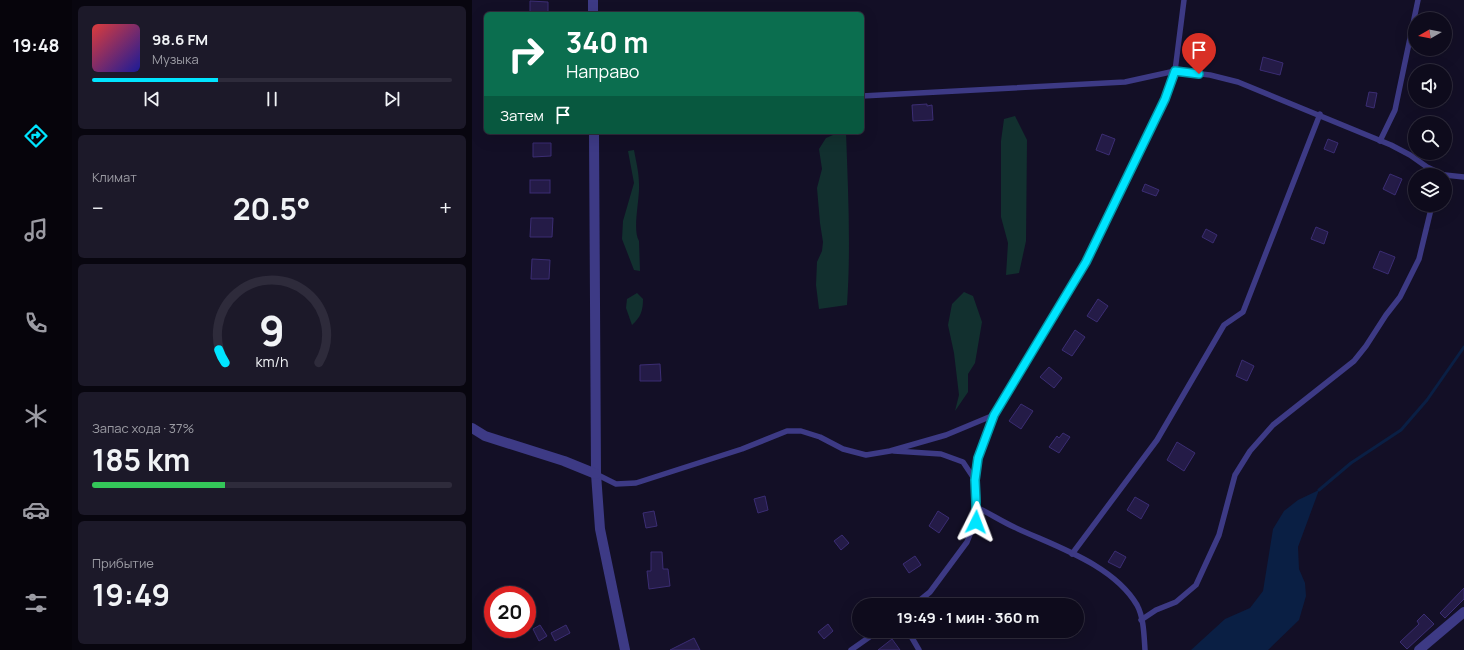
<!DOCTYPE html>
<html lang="ru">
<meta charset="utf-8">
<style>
body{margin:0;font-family:Manrope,sans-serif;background:#1c1929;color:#f1f3f6;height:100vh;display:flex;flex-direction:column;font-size:15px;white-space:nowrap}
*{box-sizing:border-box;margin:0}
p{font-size:13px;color:#9b9ba3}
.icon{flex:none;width:22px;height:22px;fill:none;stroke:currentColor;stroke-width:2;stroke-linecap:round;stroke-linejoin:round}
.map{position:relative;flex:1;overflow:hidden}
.details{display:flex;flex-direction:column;gap:6px;padding:6px;background:#08060f;width:400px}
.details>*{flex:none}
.guide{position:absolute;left:12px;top:12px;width:380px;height:122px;border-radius:6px;box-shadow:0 4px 16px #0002,0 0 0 1px #2e2b3b;background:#0b6e4f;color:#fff;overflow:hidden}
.needle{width:26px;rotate:261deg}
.controls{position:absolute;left:936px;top:12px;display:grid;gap:8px}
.controls a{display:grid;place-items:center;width:44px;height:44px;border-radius:50%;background:#0e0b1c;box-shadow:0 4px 16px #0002,0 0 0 1px #2e2b3b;font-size:20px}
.speed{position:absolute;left:12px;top:586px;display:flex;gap:8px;font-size:20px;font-weight:700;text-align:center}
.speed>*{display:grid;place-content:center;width:52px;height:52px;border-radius:50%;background:#0e0b1c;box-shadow:0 4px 16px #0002,0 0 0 1px #2e2b3b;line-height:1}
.speed .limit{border:6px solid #d22;background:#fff;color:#111}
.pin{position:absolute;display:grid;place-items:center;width:34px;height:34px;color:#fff;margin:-41px -17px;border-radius:50% 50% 50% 0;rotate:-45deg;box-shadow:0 0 4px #0007}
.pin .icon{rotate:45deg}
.me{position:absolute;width:44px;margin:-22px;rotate:3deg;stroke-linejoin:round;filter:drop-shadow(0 0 3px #0008)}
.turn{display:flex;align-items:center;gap:14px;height:84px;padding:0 16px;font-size:18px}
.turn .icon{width:52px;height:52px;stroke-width:2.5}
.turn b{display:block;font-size:28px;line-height:34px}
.then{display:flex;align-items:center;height:38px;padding:0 16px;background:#0003;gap:8px;font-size:15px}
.big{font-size:30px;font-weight:700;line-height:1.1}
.details .tile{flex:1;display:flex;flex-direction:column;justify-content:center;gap:6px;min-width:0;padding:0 14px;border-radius:6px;background:#1c1929}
.details .dial{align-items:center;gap:0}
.dial svg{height:104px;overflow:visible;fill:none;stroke:#2e2b3b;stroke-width:7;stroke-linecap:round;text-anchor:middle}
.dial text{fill:#f1f3f6;stroke:none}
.song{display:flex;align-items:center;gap:12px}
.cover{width:48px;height:48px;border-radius:6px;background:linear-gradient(135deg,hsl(0 70% 55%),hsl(240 70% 35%))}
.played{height:4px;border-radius:2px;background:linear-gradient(90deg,#00e5ff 35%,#2e2b3b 35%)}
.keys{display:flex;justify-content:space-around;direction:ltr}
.heat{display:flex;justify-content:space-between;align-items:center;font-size:22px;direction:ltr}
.charge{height:6px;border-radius:3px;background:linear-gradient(90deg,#34c759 37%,#2e2b3b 0)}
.trip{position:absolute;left:380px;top:598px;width:232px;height:40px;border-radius:20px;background:#0e0b1c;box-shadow:0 4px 16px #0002,0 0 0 1px #2e2b3b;font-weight:700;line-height:40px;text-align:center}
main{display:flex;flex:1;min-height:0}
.menu{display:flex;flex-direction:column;width:72px;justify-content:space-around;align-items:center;background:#06040b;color:#9b9ba3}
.menu .icon{width:28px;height:28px}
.menu .active{color:#00e5ff}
.menu b{font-size:18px;color:#f1f3f6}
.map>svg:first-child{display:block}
.green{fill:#12302f}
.water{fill:#0a1f44}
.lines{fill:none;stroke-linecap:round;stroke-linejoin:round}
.stream{stroke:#0a1f44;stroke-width:3}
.building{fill:#241b47;stroke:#3b2d73}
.lane{stroke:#3d3a85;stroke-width:5.5}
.street{stroke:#3d3a85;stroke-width:10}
.route-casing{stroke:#0095a6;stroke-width:10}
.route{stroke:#00e5ff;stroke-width:7}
</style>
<main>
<nav class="menu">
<b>19:48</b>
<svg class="icon active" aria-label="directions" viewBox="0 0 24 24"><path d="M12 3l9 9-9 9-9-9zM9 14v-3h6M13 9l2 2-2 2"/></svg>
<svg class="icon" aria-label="music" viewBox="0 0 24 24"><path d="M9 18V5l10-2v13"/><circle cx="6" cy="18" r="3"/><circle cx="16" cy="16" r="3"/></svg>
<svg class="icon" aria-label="phone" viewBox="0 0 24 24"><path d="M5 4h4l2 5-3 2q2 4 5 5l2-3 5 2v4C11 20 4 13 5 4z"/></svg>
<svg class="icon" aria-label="climate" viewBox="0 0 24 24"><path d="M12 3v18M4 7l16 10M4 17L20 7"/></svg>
<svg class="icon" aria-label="car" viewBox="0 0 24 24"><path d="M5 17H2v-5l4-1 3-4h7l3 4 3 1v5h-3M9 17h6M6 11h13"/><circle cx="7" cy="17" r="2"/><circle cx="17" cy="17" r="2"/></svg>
<svg class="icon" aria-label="filters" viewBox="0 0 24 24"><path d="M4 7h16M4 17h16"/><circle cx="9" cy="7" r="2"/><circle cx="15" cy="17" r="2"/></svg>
</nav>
<section class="details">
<div class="tile">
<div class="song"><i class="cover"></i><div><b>98.6 FM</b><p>Музыка</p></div></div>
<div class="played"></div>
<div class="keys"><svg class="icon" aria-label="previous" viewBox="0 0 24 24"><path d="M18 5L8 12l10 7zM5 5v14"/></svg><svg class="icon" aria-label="pause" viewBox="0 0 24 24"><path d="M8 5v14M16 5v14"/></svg><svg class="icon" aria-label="next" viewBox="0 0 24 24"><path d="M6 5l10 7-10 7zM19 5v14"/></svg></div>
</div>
<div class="tile"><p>Климат</p>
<div class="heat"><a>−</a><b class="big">20.5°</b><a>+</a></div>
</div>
<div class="tile dial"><svg viewBox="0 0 100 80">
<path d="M14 69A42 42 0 1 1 86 69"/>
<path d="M14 69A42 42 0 0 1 9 59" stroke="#00e5ff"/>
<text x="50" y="56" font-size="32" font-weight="700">9</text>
<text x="50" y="72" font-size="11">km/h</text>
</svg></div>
<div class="tile"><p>Запас хода · 37%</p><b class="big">185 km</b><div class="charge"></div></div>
<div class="tile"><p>Прибытие</p><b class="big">19:49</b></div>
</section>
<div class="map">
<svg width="992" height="650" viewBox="0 0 992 650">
<rect width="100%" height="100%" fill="#130f26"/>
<g class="green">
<path d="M543,116L555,140L554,241L547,273L534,275L536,243L529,217V141L532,119Z"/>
<path d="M368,132H374C376,190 379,247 375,305L347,309L344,285L345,262L350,251L351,242L348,223L345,188L350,169L347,149L354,138Z"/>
<path d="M162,150C164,161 167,173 167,184C168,199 160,230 167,241L168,271L162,270L150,239L151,221L162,183L156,151Z"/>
<path d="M492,292L501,296L510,322L503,363L496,374V392L483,411L487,395L482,353L476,325L480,304Z"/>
<path d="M165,293L171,299C171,310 169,317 160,325L154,308L155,299Z"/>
</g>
<path class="water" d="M847,490L826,547L827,569L833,583L834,596L827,620L796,650H719L753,619L778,608L791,591L801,529L812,511L826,500Z"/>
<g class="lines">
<path class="stream" d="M847,490L879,463L929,430L955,400L992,347"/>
</g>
<g class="building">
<path d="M58,1L76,2V14H58Z"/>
<path d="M791,57L811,63L808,75L788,70Z"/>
<path d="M897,92L905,93L902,108L894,106Z"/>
<path d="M455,104V106L460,105L461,120L441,121L440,105Z"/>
<path d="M630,134L643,139L637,155L624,150Z"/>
<path d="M856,139L866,143L862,153L852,149Z"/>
<path d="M61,143H79V156L61,157Z"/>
<path d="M918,174L930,179L923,195L911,189Z"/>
<rect x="58" y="180" width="20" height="13"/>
<path d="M673,184L687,190L684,196L670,191Z"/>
<path d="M59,218H81L80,237H58Z"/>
<path d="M844,227L856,232L852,244L839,239Z"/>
<path d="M734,229L745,235L741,243L730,237Z"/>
<path d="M908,251L923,257L916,274L901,268Z"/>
<path d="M60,259L78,260L77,279H59Z"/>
<path d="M626,299L636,306L625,322L615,316Z"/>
<path d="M603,330L613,337L600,356L590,350Z"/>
<path d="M770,360L782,366L775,381L764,376Z"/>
<path d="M188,364L189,381H168V365Z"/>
<path d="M577,367L590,378L582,388L568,377Z"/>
<path d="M549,404L561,411L549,429L537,421Z"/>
<path d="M591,433L598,437L587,453L577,447L585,436L587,438Z"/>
<path d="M705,442L723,453L712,471L695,460Z"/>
<path d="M293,496L296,510L286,513L282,499Z"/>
<path d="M663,497L677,505L669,519L655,510Z"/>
<path d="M182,511L185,526L174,528L171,513Z"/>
<path d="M466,511L477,518L467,533L457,526Z"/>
<path d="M370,535L377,543L369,550L362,541Z"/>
<path d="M643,551L654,557L648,568L636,562Z"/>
<path d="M179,552H190L191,569H196L198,586L177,589L175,571H179Z"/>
<path d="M443,556L449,565L437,573L431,564Z"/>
<path d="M992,588V599L973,618L968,613Z"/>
<path d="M952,614L962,624L935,649L928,642L947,624L945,621Z"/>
<path d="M356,624L361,631L352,639L346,632Z"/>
<path d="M68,625L75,636L67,641L61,629Z"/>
<path d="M94,625L98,633L83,641L79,633Z"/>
<path d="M222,638L228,650H198Z"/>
<path d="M420,639L428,650H406Z"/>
</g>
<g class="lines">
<g class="lane">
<path d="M390,96L653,82L703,71L738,75L766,82L919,145L938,155L955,167L972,175"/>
<path d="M908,141L923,110L946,0"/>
<path d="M973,175L992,177"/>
<path d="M422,451L469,454L491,462L503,480"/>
<path d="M124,474L144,484L164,483L270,449L315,431H329L348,437L371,449L394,455L418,451L474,435L522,415"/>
<path d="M504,507C517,513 529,521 542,527C582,546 641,564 665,605C672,618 672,636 673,650"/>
<path d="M600,554L685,440L752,325L771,312L848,114"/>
<path d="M442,605L458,592L495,542L503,522L504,502L503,480L506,458L522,415L614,262L693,99L703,71L712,0"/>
<path d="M669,620L684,610L704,602L724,585L747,535L763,475L778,451L801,425L882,361L894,346L914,315L928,297L947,259L960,205"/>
<path d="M436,631L447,650"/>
<path d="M379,650L406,631"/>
</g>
<g class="street">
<path d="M121,0V14"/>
<path d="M122,132L124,474L128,529L153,650"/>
<path d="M0,428L13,436L92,461L124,474"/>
<path d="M947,650L992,612"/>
</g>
</g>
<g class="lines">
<defs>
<path id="route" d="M504,522V502L503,480L506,458L522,415L614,262L693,99L703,71L727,74"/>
</defs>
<use href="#route" class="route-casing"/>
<use href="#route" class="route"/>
</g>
</svg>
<div class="controls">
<a><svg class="needle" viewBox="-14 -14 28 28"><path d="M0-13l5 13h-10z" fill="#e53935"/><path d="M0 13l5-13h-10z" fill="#9b9ba3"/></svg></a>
<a><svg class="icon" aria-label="sound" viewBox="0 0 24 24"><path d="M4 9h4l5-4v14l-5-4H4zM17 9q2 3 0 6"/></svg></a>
<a><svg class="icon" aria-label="search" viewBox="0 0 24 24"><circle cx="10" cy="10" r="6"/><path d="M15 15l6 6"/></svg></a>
<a><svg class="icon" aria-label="layers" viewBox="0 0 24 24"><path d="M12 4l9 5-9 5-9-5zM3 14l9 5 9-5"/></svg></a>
</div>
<div class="speed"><div class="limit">20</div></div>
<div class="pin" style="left:727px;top:74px;background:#d93025"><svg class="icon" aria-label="arrive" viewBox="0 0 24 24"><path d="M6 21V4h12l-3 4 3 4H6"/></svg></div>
<svg class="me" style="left:504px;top:522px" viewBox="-20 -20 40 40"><path d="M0-17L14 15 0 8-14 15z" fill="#00e5ff" stroke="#fff" stroke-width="4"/></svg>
<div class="trip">19:49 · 1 мин · 360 m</div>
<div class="guide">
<div class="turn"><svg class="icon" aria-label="right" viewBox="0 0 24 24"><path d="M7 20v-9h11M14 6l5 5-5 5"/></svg><div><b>340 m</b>Направо</div></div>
<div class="then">Затем<svg class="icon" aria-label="arrive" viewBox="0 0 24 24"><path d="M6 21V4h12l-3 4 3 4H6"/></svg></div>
</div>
</div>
</main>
